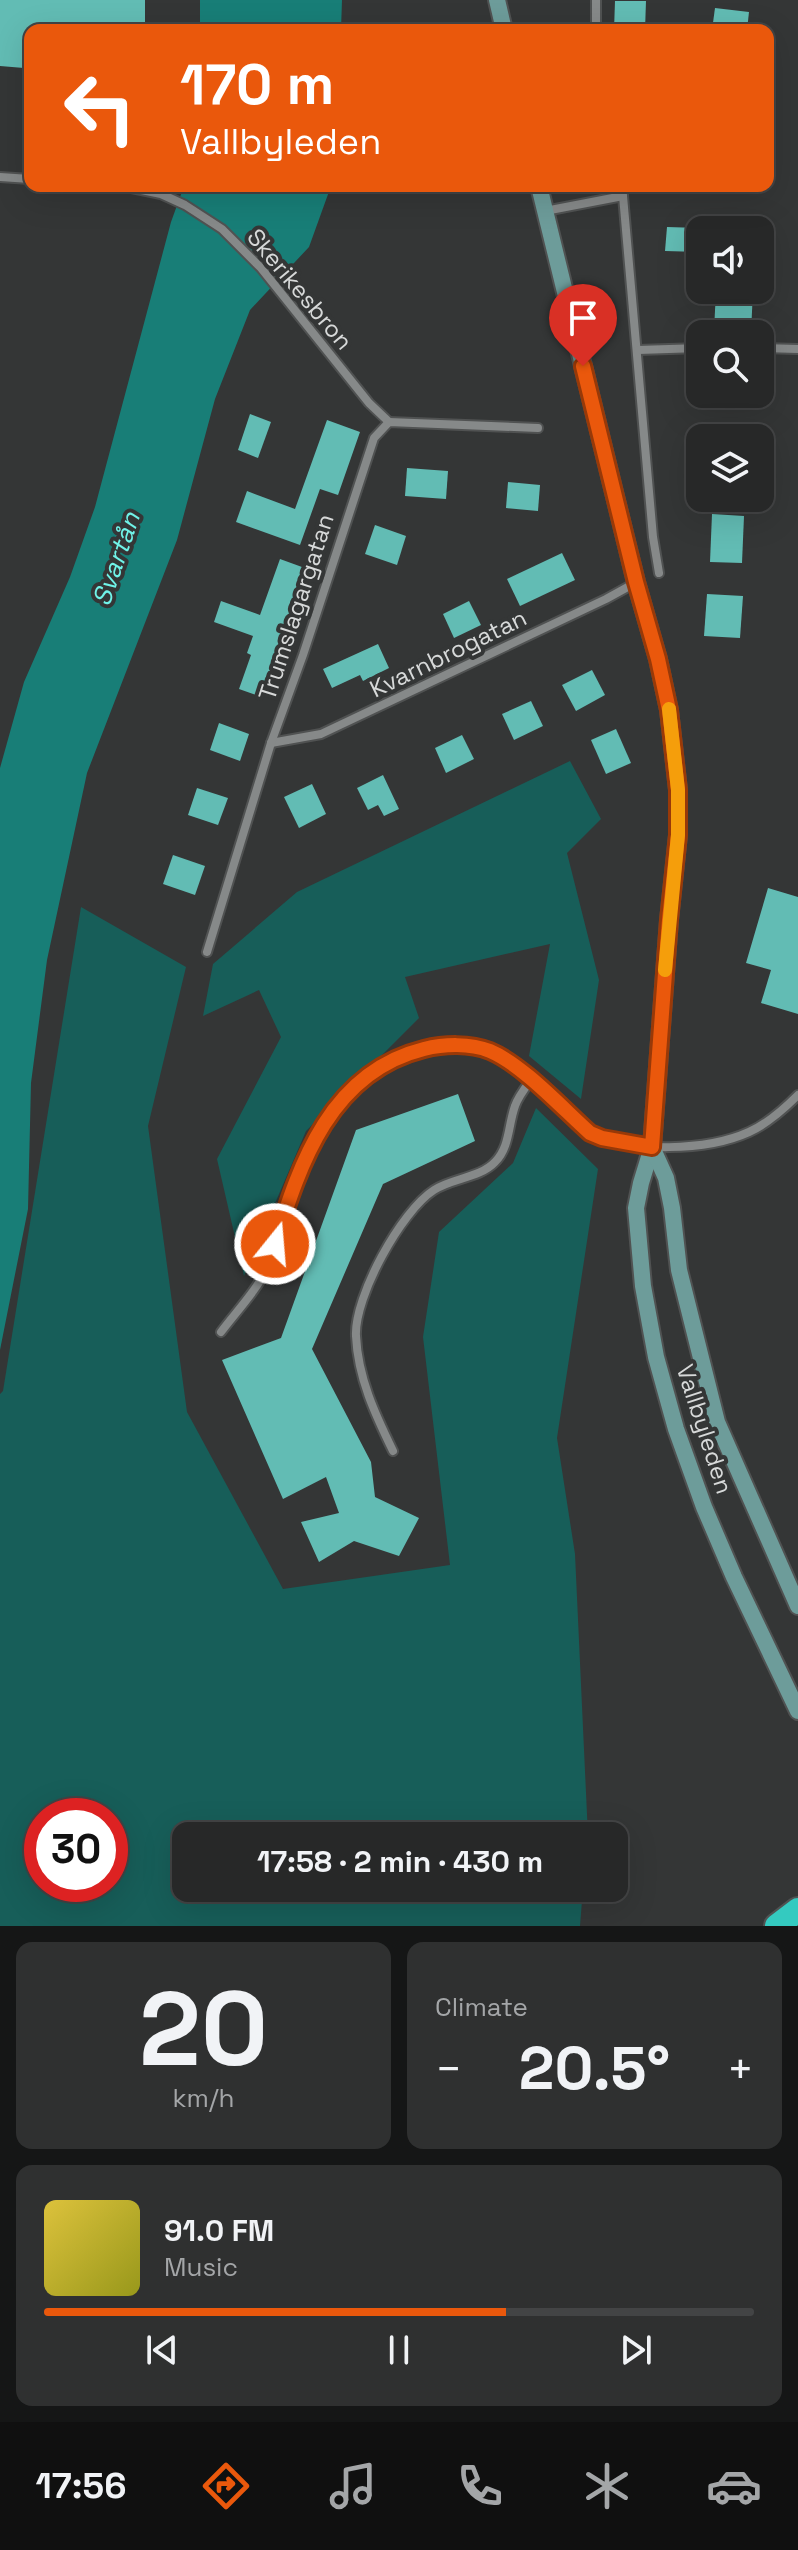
<!DOCTYPE html>
<meta charset="utf-8">
<style>
body{margin:0;font-family:"Space Grotesk",sans-serif;background:#2f3030;color:#f1f3f6;height:100vh;display:flex;flex-direction:column;font-size:30px;white-space:nowrap}
*{box-sizing:border-box;margin:0}
p{font-size:26px;color:#a4a6a8}
.icon{flex:none;width:44px;height:44px;fill:none;stroke:currentColor;stroke-width:2;stroke-linecap:round;stroke-linejoin:round}
.map{position:relative;height:1926px;overflow:hidden}
.drawer{display:flex;flex-direction:column;gap:16px;padding:16px;background:#151616;flex:1}
.drawer>*{flex:none}
.guide{position:absolute;left:24px;top:24px;width:750px;height:168px;border-radius:16px;box-shadow:0 8px 32px #0002,0 0 0 2px #434445;background:#ea580c;color:#fff;overflow:hidden}
.tools{position:absolute;left:686px;top:216px;display:grid;gap:16px}
.tools a{display:grid;place-items:center;width:88px;height:88px;border-radius:16px;background:#272828;box-shadow:0 8px 32px #0002,0 0 0 2px #434445;font-size:40px}
.speed{position:absolute;left:24px;top:1798px;display:flex;gap:16px;font-size:40px;font-weight:700;text-align:center}
.speed>*{display:grid;place-content:center;width:104px;height:104px;border-radius:50%;background:#272828;box-shadow:0 8px 32px #0002,0 0 0 2px #434445;line-height:1}
.speed .limit{border:12px solid #d22;background:#fff;color:#111}
.pin{position:absolute;display:grid;place-items:center;width:68px;height:68px;color:#fff;margin:-82px -34px;border-radius:50% 50% 50% 0;rotate:-45deg;box-shadow:0 0 8px #0007}
.pin .icon{rotate:45deg}
.me{position:absolute;width:88px;margin:-44px;rotate:17deg;stroke-linejoin:round;filter:drop-shadow(0 0 6px #0008)}
.turn{display:flex;align-items:center;gap:28px;height:168px;padding:0 24px;font-size:36px}
.turn .icon{width:104px;height:104px;stroke-width:2.5}
.turn b{display:block;font-size:56px;line-height:68px}
.big{font-size:60px;font-weight:700;line-height:1.1}
.drawer .tile{flex:1;display:flex;flex-direction:column;justify-content:center;gap:12px;min-width:0;padding:0 28px;border-radius:16px;background:#2f3030}
.drawer .dial{align-items:center;gap:0}
.dial b{font-size:104px;line-height:1}
.song{display:flex;align-items:center;gap:24px}
.cover{width:96px;height:96px;border-radius:12px;background:linear-gradient(135deg,hsl(50 70% 55%),hsl(60 70% 35%))}
.played{height:8px;border-radius:4px;background:linear-gradient(90deg,#ea580c 65%,#434445 65%)}
.keys{display:flex;justify-content:space-around;direction:ltr}
.heat{display:flex;justify-content:space-between;align-items:center;font-size:44px;direction:ltr}
.drawer .tiles{flex:1;display:grid;gap:16px;grid-template-columns:1fr 1fr}
.tile:last-child{grid-column:span 2}
.trip{position:absolute;left:172px;top:1822px;width:456px;height:80px;border-radius:16px;background:#272828;box-shadow:0 8px 32px #0002,0 0 0 2px #434445;font-weight:700;line-height:80px;text-align:center}
.menu{display:flex;height:128px;justify-content:space-around;align-items:center;background:#101010;color:#a4a6a8}
.menu .icon{width:56px;height:56px}
.menu .current{color:#ea580c}
.menu b{font-size:36px;color:#f1f3f6}
.map>svg:first-child{display:block}
.green{fill:#175e59;fill-rule:evenodd}
.water{fill:#187e77}
.building{fill:#62bcb4}
.lines{fill:none;stroke-linecap:round;stroke-linejoin:round}
.street-casing{stroke:#505252;stroke-width:12}
.secondary-casing{stroke:#505252;stroke-width:20}
.highway-casing{stroke:#505252;stroke-width:28}
.street{stroke:#868989;stroke-width:8}
.secondary{stroke:#6d9c9a;stroke-width:16}
.highway{stroke:#34cac0;stroke-width:24}
.route-casing{stroke:#983908;stroke-width:20}
.route{stroke:#ea580c;stroke-width:14}
.slow{stroke:#f59e0b;stroke-width:14}
.labels{text-anchor:middle;dominant-baseline:central;stroke-width:8;stroke-linejoin:round;paint-order:stroke}
.street-label{font-size:24px;fill:#d7d9d9;stroke:#343636}
.water-label{font-size:26px;font-style:italic;fill:#70f3e8;stroke:#343636}
</style>
<div class="map">
<svg width="798" height="1926" viewBox="0 0 798 1926">
<rect width="100%" height="100%" fill="#343636"/>
<g class="green">
<path d="M570,761L601,819L567,853L599,980L581,1099L529,1056L550,944L405,977L419,1018L306,1131L244,1276L217,1159L281,1037L259,990L203,1016L213,964L297,892Z"/>
<path d="M81,907L186,967L148,1126L187,1412L283,1589L450,1565L423,1337L439,1232L513,1163L536,1108L598,1169L557,1438L575,1554L588,1836H186V1888H583L580,1926H0V1394L3,1391ZM42,1816H110V1884H42Z"/>
</g>
<g class="water">
<path d="M200,0H342L341,30H200Z"/>
<path d="M184,186H331L309,247L250,310L215,399L177,540L87,773L47,960L31,1083L28,1209L0,1350V768L24,682L70,577L95,507L171,222Z"/>
</g>
<g class="building">
<path d="M0,0H145V30H30V64H24V68L0,66Z"/>
<path d="M615,1H646L645,30H614Z"/>
<path d="M715,8L749,12L747,30H712Z"/>
<path d="M667,227L700,228V252L665,251Z"/>
<path d="M716,290H753L751,333L714,331Z"/>
<path d="M250,414L271,422L258,458L238,450Z"/>
<path d="M327,420L360,432L338,495L320,489L300,545L236,522L247,491L295,509Z"/>
<path d="M407,468L448,471L446,499L405,496Z"/>
<path d="M508,482L540,485L538,511L506,508Z"/>
<path d="M712,514L744,516L742,563L710,562Z"/>
<path d="M375,525L406,536L397,565L365,554Z"/>
<path d="M562,553L575,580L520,606L507,579Z"/>
<path d="M280,559L313,571L289,638L284,636L262,697L239,689L251,655L247,653L253,636L214,622L221,601L260,615Z"/>
<path d="M707,594L743,596L740,638L704,636Z"/>
<path d="M469,601L481,625L454,638L443,614Z"/>
<path d="M378,644L389,668L363,681L360,675L332,688L323,669Z"/>
<path d="M592,670L605,695L576,711L562,685Z"/>
<path d="M531,701L543,726L514,740L502,714Z"/>
<path d="M219,723L249,734L240,761L210,750Z"/>
<path d="M616,729L631,763L606,774L591,740Z"/>
<path d="M462,735L474,759L446,773L435,748Z"/>
<path d="M383,775L399,809L384,816L378,805L368,810L357,788Z"/>
<path d="M312,784L326,814L299,828L284,797Z"/>
<path d="M197,788L228,798L218,825L188,815Z"/>
<path d="M173,855L205,866L195,895L163,884Z"/>
<path d="M768,888L798,897V1014L761,1003L771,970L746,963Z"/>
<path d="M458,1094L475,1141L383,1184L312,1349L371,1462L375,1497L419,1518L399,1556L354,1541L319,1562L301,1522L339,1513L326,1477L283,1499L222,1360L281,1338L356,1130Z"/>
</g>
<g class="lines">
<defs>
<g id="street">
<path d="M596,0V30"/>
<path d="M0,177L30,179"/>
<path d="M122,186L161,194L185,205L222,229L261,268L369,403L389,422"/>
<path d="M620,186L623,196L653,537L659,573"/>
<path d="M545,211L623,196"/>
<path d="M760,348L798,349"/>
<path d="M638,350L700,348"/>
<path d="M271,743L321,734L606,599L635,583"/>
<path d="M207,952L271,743L303,655L374,438L389,422L538,428"/>
<path d="M221,1332C235,1313 259,1288 267,1267C277,1243 282,1217 291,1192C314,1130 352,1067 420,1050C442,1044 470,1042 492,1052C527,1069 560,1107 590,1133C631,1153 707,1151 749,1132C767,1124 784,1109 798,1095"/>
<path d="M393,1451C375,1414 358,1378 356,1336C354,1297 401,1211 434,1190C452,1178 480,1178 495,1162C510,1147 508,1125 515,1106C518,1097 525,1088 531,1080"/>
</g>
<g id="secondary">
<path d="M497,0L504,30"/>
<path d="M539,186L636,582L658,659L669,710L678,790V835L669,920L652,1147L641,1183L636,1208L643,1286L656,1357L676,1429L704,1507L734,1577L798,1711"/>
<path d="M652,1147L666,1178L672,1208L679,1270L717,1422L798,1606"/>
</g>
<path id="highway" d="M777,1926L798,1910"/>
</defs>
<use href="#street" class="street-casing"/>
<use href="#secondary" class="secondary-casing"/>
<use href="#highway" class="highway-casing"/>
<use href="#street" class="street"/>
<use href="#secondary" class="secondary"/>
<use href="#highway" class="highway"/>
</g>
<g class="lines">
<defs>
<path id="route" d="M275,1244C300,1162 331,1072 424,1049C444,1044 470,1043 490,1051C523,1065 563,1109 590,1133L602,1138L652,1147L669,920L678,835V790L669,710L658,659L636,582L583,366"/>
</defs>
<use href="#route" class="route-casing"/>
<use href="#route" class="route"/>
<path class="slow" d="M665,970L678,835V790L669,709"/>
</g>
<g class="labels">
<g class="street-label">
<text transform="translate(300 289) rotate(50)">Skerikesbron</text>
<text transform="translate(296 607) rotate(-72)">Trumslagargatan</text>
<text transform="translate(448 653) rotate(-26)">Kvarnbrogatan</text>
<text transform="translate(705 1429) rotate(72)">Vallbyleden</text>
</g>
<g class="water-label">
<text transform="translate(116 559) rotate(-71)">Svartån</text>
</g>
</g>
</svg>
<div class="tools">
<a><svg class="icon" aria-label="sound" viewBox="0 0 24 24"><path d="M4 9h4l5-4v14l-5-4H4zM17 9q2 3 0 6"/></svg></a>
<a><svg class="icon" aria-label="search" viewBox="0 0 24 24"><circle cx="10" cy="10" r="6"/><path d="M15 15l6 6"/></svg></a>
<a><svg class="icon" aria-label="layers" viewBox="0 0 24 24"><path d="M12 4l9 5-9 5-9-5zM3 14l9 5 9-5"/></svg></a>
</div>
<div class="speed"><div class="limit">30</div></div>
<div class="pin" style="left:583px;top:366px;background:#d93025"><svg class="icon" aria-label="arrive" viewBox="0 0 24 24"><path d="M6 21V4h12l-3 4 3 4H6"/></svg></div>
<svg class="me" style="left:275px;top:1244px" viewBox="-20 -20 40 40"><circle r="17" fill="#ea580c" stroke="#fff" stroke-width="3"/><path d="M0-11L8 9 0 5-8 9z" fill="#fff"/></svg>
<div class="trip">17:58 · 2 min · 430 m</div>
<div class="guide">
<div class="turn"><svg class="icon" aria-label="left" viewBox="0 0 24 24"><path d="M17 20v-9H6M10 6l-5 5 5 5"/></svg><div><b>170 m</b>Vallbyleden</div></div>
</div>
</div>
<section class="drawer">
<div class="tiles">
<div class="tile dial"><b>20</b><p>km/h</p></div>
<div class="tile"><p>Climate</p>
<div class="heat"><a>−</a><b class="big">20.5°</b><a>+</a></div>
</div>
<div class="tile">
<div class="song"><i class="cover"></i><div><b>91.0 FM</b><p>Music</p></div></div>
<div class="played"></div>
<div class="keys"><svg class="icon" aria-label="previous" viewBox="0 0 24 24"><path d="M18 5L8 12l10 7zM5 5v14"/></svg><svg class="icon" aria-label="pause" viewBox="0 0 24 24"><path d="M8 5v14M16 5v14"/></svg><svg class="icon" aria-label="next" viewBox="0 0 24 24"><path d="M6 5l10 7-10 7zM19 5v14"/></svg></div>
</div>
</div>
</section>
<nav class="menu">
<b>17:56</b>
<svg class="icon current" aria-label="directions" viewBox="0 0 24 24"><path d="M12 3l9 9-9 9-9-9zM9 14v-3h6M13 9l2 2-2 2"/></svg>
<svg class="icon" aria-label="music" viewBox="0 0 24 24"><path d="M9 18V5l10-2v13"/><circle cx="6" cy="18" r="3"/><circle cx="16" cy="16" r="3"/></svg>
<svg class="icon" aria-label="phone" viewBox="0 0 24 24"><path d="M5 4h4l2 5-3 2q2 4 5 5l2-3 5 2v4C11 20 4 13 5 4z"/></svg>
<svg class="icon" aria-label="climate" viewBox="0 0 24 24"><path d="M12 3v18M4 7l16 10M4 17L20 7"/></svg>
<svg class="icon" aria-label="car" viewBox="0 0 24 24"><path d="M5 17H2v-5l4-1 3-4h7l3 4 3 1v5h-3M9 17h6M6 11h13"/><circle cx="7" cy="17" r="2"/><circle cx="17" cy="17" r="2"/></svg>
</nav>
